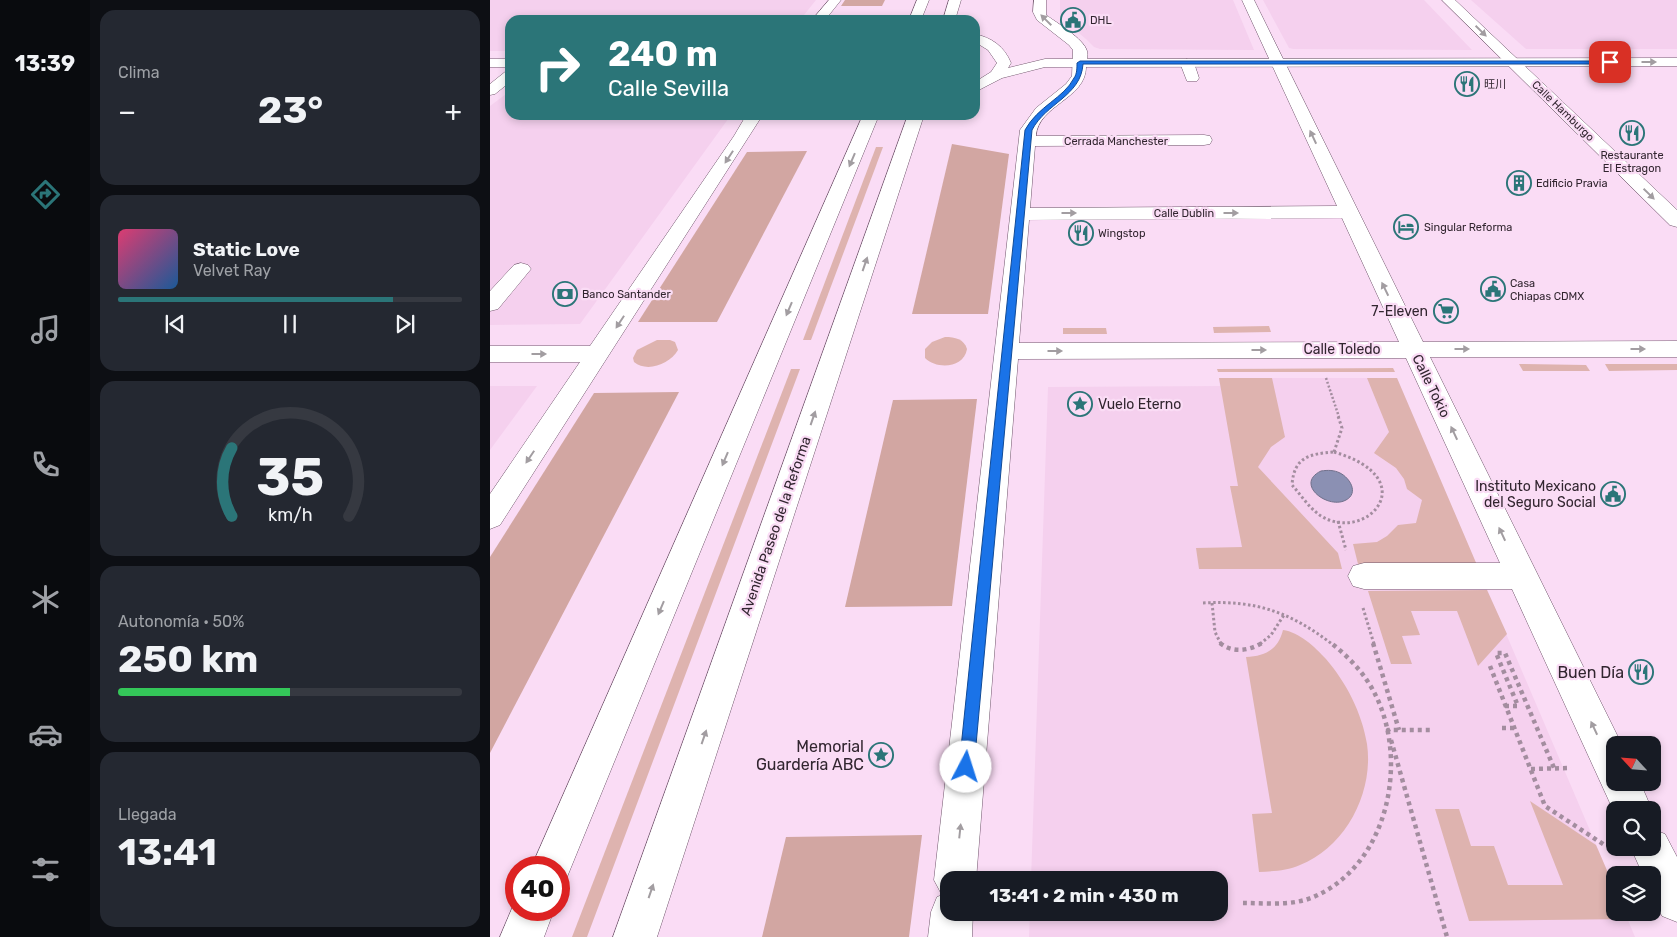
<!DOCTYPE html>
<html lang="es">
<meta charset="utf-8">
<style>
body{margin:0;font-family:Rubik,"Noto Sans SC",sans-serif;background:#242831;color:#f1f3f6;height:100vh;display:flex;flex-direction:column;font-size:19px;white-space:nowrap}
*{box-sizing:border-box;margin:0}
p{font-size:16px;color:#9ea1a6}
.icon{flex:none;width:28px;height:28px;fill:none;stroke:currentColor;stroke-width:2;stroke-linecap:round;stroke-linejoin:round}
.map{position:relative;flex:1;overflow:hidden}
.details{display:flex;flex-direction:column;gap:10px;padding:10px;background:#0d0f14;width:400px}
.details>*{flex:none}
.guide{position:absolute;left:15px;top:15px;width:475px;height:105px;border-radius:15px;box-shadow:0 2px 8px #0003;background:#2b7578;color:#fff;overflow:hidden}
.needle{width:32px;rotate:296deg}
.tools{position:absolute;left:1116px;top:736px;display:grid;gap:10px}
.tools a{display:grid;place-items:center;width:55px;height:55px;border-radius:10px;background:#171b24;box-shadow:0 2px 8px #0003;font-size:25px}
.speed{position:absolute;left:15px;top:856px;display:flex;gap:10px;font-size:25px;font-weight:700;text-align:center}
.speed>*{display:grid;place-content:center;width:65px;height:65px;border-radius:50%;background:#171b24;box-shadow:0 2px 8px #0003;line-height:1}
.speed .limit{border:8px solid #d22;background:#fff;color:#111}
.pin{position:absolute;display:grid;place-items:center;width:42px;height:42px;color:#fff;margin:-21px;border-radius:10px;box-shadow:0 2px 8px #0006}
.me{position:absolute;width:55px;margin:-28px;rotate:5deg;stroke-linejoin:round;filter:drop-shadow(0 0 4px #0008)}
.turn{display:flex;align-items:center;gap:18px;height:105px;padding:0 20px;font-size:22px}
.turn .icon{width:65px;height:65px;stroke-width:2.5}
.turn b{display:block;font-size:35px;line-height:42px}
.big{font-size:38px;font-weight:700;line-height:1.1}
.details .tile{flex:1;display:flex;flex-direction:column;justify-content:center;gap:8px;min-width:0;padding:0 18px;border-radius:15px;background:#242831}
.details .dial{align-items:center;gap:0}
.dial svg{height:130px;overflow:visible;fill:none;stroke:#363941;stroke-width:7;stroke-linecap:round;text-anchor:middle}
.dial text{fill:#f1f3f6;stroke:none}
.song{display:flex;align-items:center;gap:15px}
.cover{width:60px;height:60px;border-radius:8px;background:linear-gradient(135deg,hsl(340 70% 55%),hsl(210 70% 35%))}
.played{height:5px;border-radius:2px;background:linear-gradient(90deg,#2b7578 80%,#363941 80%)}
.keys{display:flex;justify-content:space-around;direction:ltr}
.heat{display:flex;justify-content:space-between;align-items:center;font-size:28px;direction:ltr}
.charge{height:8px;border-radius:4px;background:linear-gradient(90deg,#34c759 50%,#363941 0)}
.trip{position:absolute;left:450px;top:871px;width:288px;height:50px;border-radius:15px;background:#171b24;box-shadow:0 2px 8px #0003;font-weight:700;line-height:50px;text-align:center}
main{display:flex;flex:1;min-height:0}
.tabs{display:flex;flex-direction:column;width:90px;justify-content:space-around;align-items:center;background:#090b0e;color:#9ea1a6}
.tabs .icon{width:35px;height:35px}
.tabs .current{color:#2b7578}
.tabs b{font-size:22px;color:#f1f3f6}
.map>svg:first-child{display:block}
.built{fill:#f5d0ee}
.green{fill:#deb3af}
.forest{fill:#d2a6a2}
.water{fill:#8b90b3;stroke:#70708b}
.lines{fill:none;stroke-linecap:round;stroke-linejoin:round}
.minor-casing{stroke:#70566c;stroke-width:1}
.major-casing{stroke:#70566c;stroke-width:1}
.path-far2{stroke:#a38d9f;stroke-width:2.5;stroke-dasharray:2 2;stroke-linecap:butt}
.path-far1{stroke:#a38d9f;stroke-width:3;stroke-dasharray:2.5 2.5;stroke-linecap:butt}
.path{stroke:#a38d9f;stroke-width:4.5;stroke-dasharray:4 4;stroke-linecap:butt}
.minor{fill:#fff;fill-rule:evenodd}
.major{fill:#fff;fill-rule:evenodd}
.oneway{fill:#a29da1}
.route{fill:#1a73e8;stroke:#114b97}
.labels{text-anchor:middle;dominant-baseline:central;stroke-width:4.5;stroke-linejoin:round;paint-order:stroke}
.far-poi-label{font-size:11px;fill:#31252f;stroke:#fadcf5;text-anchor:start}
.far-street-label{font-size:11px;fill:#31252f;stroke:#fadcf5}
.poi-label{font-size:14px;fill:#31252f;stroke:#fadcf5;text-anchor:end}
.street-label{font-size:14px;fill:#31252f;stroke:#fadcf5}
.near-poi-label{font-size:16px;fill:#31252f;stroke:#fadcf5;text-anchor:end}
</style>
<main>
<nav class="tabs">
<b>13:39</b>
<svg class="icon current" aria-label="directions" viewBox="0 0 24 24"><path d="M12 3l9 9-9 9-9-9zM9 14v-3h6M13 9l2 2-2 2"/></svg>
<svg class="icon" aria-label="music" viewBox="0 0 24 24"><path d="M9 18V5l10-2v13"/><circle cx="6" cy="18" r="3"/><circle cx="16" cy="16" r="3"/></svg>
<svg class="icon" aria-label="phone" viewBox="0 0 24 24"><path d="M5 4h4l2 5-3 2q2 4 5 5l2-3 5 2v4C11 20 4 13 5 4z"/></svg>
<svg class="icon" aria-label="climate" viewBox="0 0 24 24"><path d="M12 3v18M4 7l16 10M4 17L20 7"/></svg>
<svg class="icon" aria-label="car" viewBox="0 0 24 24"><path d="M5 17H2v-5l4-1 3-4h7l3 4 3 1v5h-3M9 17h6M6 11h13"/><circle cx="7" cy="17" r="2"/><circle cx="17" cy="17" r="2"/></svg>
<svg class="icon" aria-label="filters" viewBox="0 0 24 24"><path d="M4 7h16M4 17h16"/><circle cx="9" cy="7" r="2"/><circle cx="15" cy="17" r="2"/></svg>
</nav>
<section class="details">
<div class="tile"><p>Clima</p>
<div class="heat"><a>−</a><b class="big">23°</b><a>+</a></div>
</div>
<div class="tile">
<div class="song"><i class="cover"></i><div><b>Static Love</b><p>Velvet Ray</p></div></div>
<div class="played"></div>
<div class="keys"><svg class="icon" aria-label="previous" viewBox="0 0 24 24"><path d="M18 5L8 12l10 7zM5 5v14"/></svg><svg class="icon" aria-label="pause" viewBox="0 0 24 24"><path d="M8 5v14M16 5v14"/></svg><svg class="icon" aria-label="next" viewBox="0 0 24 24"><path d="M6 5l10 7-10 7zM19 5v14"/></svg></div>
</div>
<div class="tile dial"><svg viewBox="0 0 100 80">
<path d="M14 69A42 42 0 1 1 86 69"/>
<path d="M14 69A42 42 0 0 1 14 27" stroke="#2b7578"/>
<text x="50" y="56" font-size="32" font-weight="700">35</text>
<text x="50" y="72" font-size="11">km/h</text>
</svg></div>
<div class="tile"><p>Autonomía · 50%</p><b class="big">250 km</b><div class="charge"></div></div>
<div class="tile"><p>Llegada</p><b class="big">13:41</b></div>
</section>
<div class="map">
<svg width="1187" height="937" viewBox="0 0 1187 937">
<rect width="100%" height="100%" fill="#fadcf5"/>
<g class="built">
<path d="M0,0H326L310,20H20V51H0Z"/>
<path d="M570,0H743L764,50L610,49L604,47L596,39L570,17Z"/>
<path d="M773,0H934L982,50L803,49L799,48Z"/>
<path d="M981,0H1187V49H1036Z"/>
<path d="M20,91V115H241L90,324L0,325V106Z"/>
<path d="M729,378H907L1125,889V912L1135,913L1145,937H539L540,913L729,912V880H541L558,387L730,386Z"/>
<path d="M0,386H47L0,450Z"/>
</g>
<g class="green">
<path d="M386,147H393L321,340H313Z"/>
<path d="M779,326L781,332L724,333L723,327Z"/>
<path d="M573,328H616L617,334H573Z"/>
<path d="M455,337C465,337 474,339 477,349C474,368 447,370 435,358V349L442,342Z"/>
<path d="M167,340H180L185,342L188,350C180,364 157,373 144,362L143,358L147,350Z"/>
<path d="M1029,364L1096,365L1100,371H1033Z"/>
<path d="M1115,364H1187V370L1119,371Z"/>
<path d="M903,368L905,372H728L727,369Z"/>
<path d="M301,369H310L97,937H82Z"/>
<path d="M729,378H782L795,437L781,447L768,467L848,553L852,569H709L706,548L752,547L740,486H748Z"/>
<path d="M877,378H907L987,565L868,564L863,544L887,542L897,536L908,525L926,523L932,500L917,489L914,479L906,468L884,453L899,432Z"/>
<path d="M997,590L1017,634L988,666L967,611H921L930,635L912,636L922,664H901L878,591Z"/>
<path d="M793,630C809,632 825,647 836,659C856,682 872,713 877,744C884,792 856,847 810,865C797,871 783,871 769,872L762,814L782,813L756,657C775,656 788,650 793,630Z"/>
<path d="M1040,801L1106,845L1125,889V912L1135,913L1138,919L979,921L945,809H969L981,846H1004L1018,885H1073Z"/>
</g>
<g class="forest">
<path d="M355,0H395L392,6H351Z"/>
<path d="M462,144L519,154L498,314H422Z"/>
<path d="M317,151L227,322H148L257,152Z"/>
<path d="M189,392L0,753V557L104,393Z"/>
<path d="M487,399L462,606L355,607L403,400Z"/>
<path d="M432,835L419,937H272L296,837Z"/>
</g>
<path class="water" d="M831,471C838,470 844,470 850,473C860,478 869,493 856,500C838,510 804,484 831,471Z"/>
<g class="lines">
<defs>
<g id="minor">
<path d="M339,0H351L335,20H322Z"/>
<path d="M544,0H556V15C567,23 594,39 597,51C598,55 597,62 596,67C596,99 548,105 546,136L714,135L720,136L722,140L720,144L714,145L545,146L540,208L847,206L752,0H764L933,342L1187,341V357H940L1132,745H1125V782H1150L1162,810H1125V814L1022,589H874L863,586L858,576L863,566L874,563H1010L916,358L528,359L486,880H459V912H483L482,937H438L441,912L447,897L452,895L444,880L530,130L546,108L576,84L582,76L583,50L579,45L547,20L543,12ZM852,218L909,342L529,343L539,220Z"/>
<path d="M952,0H965L1187,210V227L1180,225Z"/>
<path d="M697,59L704,63L709,78L707,81H697L690,63Z"/>
<path d="M20,71V82L5,94L0,95V84L15,72Z"/>
<path d="M254,115H270V119L10,525L0,529V494L90,362H0V346H100L244,136L254,119Z"/>
<path d="M31,263L38,265L41,269L8,309L0,311V291L24,265Z"/>
<path d="M1162,829L1175,834L1187,857V922L1172,916L1162,895V875H1153L1141,848H1162Z"/>
</g>
<g id="major">
<path d="M427,0H439L431,20H419Z"/>
<path d="M459,0H471L465,20H453Z"/>
<path d="M485,34C502,38 514,46 521,63L518,68L555,59L1187,58V66L555,67L512,78L485,92V82L501,72L507,63L498,50L485,42Z"/>
<rect x="0" y="59" width="20" height="8"/>
<path d="M373,115H389L75,882L69,885V868H41Z"/>
<path d="M418,115H434L167,937H123Z"/>
<path d="M26,899V910H64L54,937H10Z"/>
</g>
</defs>
<use href="#minor" class="minor-casing"/>
<use href="#major" class="major-casing"/>
<path class="path-far2" d="M836,378L849,417"/>
<g class="path-far1">
<path d="M844,452L852,428L848,416"/>
<path d="M844,452C936,479 876,544 831,516C819,508 811,495 802,485C804,457 819,454 844,452Z"/>
<path d="M848,521L856,550"/>
<path d="M713,603C766,600 800,612 842,644"/>
<path d="M722,603L725,632L731,644"/>
<path d="M873,608L884,644"/>
<path d="M770,644L781,635L794,615"/>
</g>
<g class="path">
<path d="M730,643C742,653 759,651 772,643"/>
<path d="M883,643L909,730"/>
<path d="M1000,666L1055,806L1116,846"/>
<path d="M1015,706H1028L1006,653H1015L1064,768"/>
<path d="M1012,728H1024"/>
<path d="M899,732L898,730H942"/>
<path d="M901,740L957,937"/>
<path d="M1041,769L1081,768"/>
<path d="M753,903C775,903 800,906 821,898C897,868 920,763 885,694C875,674 859,657 841,643"/>
</g>
<use href="#minor" class="minor"/>
<use href="#major" class="major"/>
</g>
<defs><path id="oneway-solid" d="M-6-.8H1V-3.2L6.5 0L1 3.2V.8H-6Z" transform="scale(1.25)"/></defs>
<g class="oneway">
<use href="#oneway-solid" transform="translate(556 20) rotate(-135)"/>
<use href="#oneway-solid" transform="translate(991 31) rotate(44)"/>
<use href="#oneway-solid" transform="translate(1159 62)"/>
<use href="#oneway-solid" transform="translate(823 137) rotate(-115)"/>
<use href="#oneway-solid" transform="translate(239 157) rotate(123)"/>
<use href="#oneway-solid" transform="translate(362 160) rotate(113)"/>
<use href="#oneway-solid" transform="translate(1159 194) rotate(44)"/>
<use href="#oneway-solid" transform="translate(579 213)"/>
<use href="#oneway-solid" transform="translate(741 213)"/>
<use href="#oneway-solid" transform="translate(375 264) rotate(-71)"/>
<use href="#oneway-solid" transform="translate(895 289) rotate(-116)"/>
<use href="#oneway-solid" transform="translate(299 309) rotate(113)"/>
<use href="#oneway-solid" transform="translate(130 322) rotate(123)"/>
<use href="#oneway-solid" transform="translate(972 349)"/>
<use href="#oneway-solid" transform="translate(1148 349)"/>
<use href="#oneway-solid" transform="translate(769 350)"/>
<use href="#oneway-solid" transform="translate(565 351)"/>
<use href="#oneway-solid" transform="translate(49 354)"/>
<use href="#oneway-solid" transform="translate(323 418) rotate(-71)"/>
<use href="#oneway-solid" transform="translate(964 433) rotate(-115)"/>
<use href="#oneway-solid" transform="translate(40 457) rotate(124)"/>
<use href="#oneway-solid" transform="translate(235 459) rotate(113)"/>
<use href="#oneway-solid" transform="translate(1012 534) rotate(-115)"/>
<use href="#oneway-solid" transform="translate(171 608) rotate(113)"/>
<use href="#oneway-solid" transform="translate(1104 728) rotate(-115)"/>
<use href="#oneway-solid" transform="translate(214 737) rotate(-71)"/>
<use href="#oneway-solid" transform="translate(470 831) rotate(-84)"/>
<use href="#oneway-solid" transform="translate(161 891) rotate(-71)"/>
</g>
<path class="route" d="M590,61H1120L1123,62L1120,64H593C591,96 556,103 542,130L484,767L482,772L476,774L471,772L469,767L535,130C548,106 574,98 584,78C587,74 587,68 587,63Z"/>
<defs>
<symbol id="civic-ring" viewBox="-11 -11 22 22"><circle r="9.5" fill="#fadcf5" stroke="#2b7578" stroke-width="1.5"/><path d="M-.6-6.5H3V-4.5H.6V-3L4-1V1h2V6H-6V1h2V-1L-.6-3ZM-1.2 2.5V6h2.4V2.5Z" fill="#2b7578"/></symbol>
<symbol id="restaurant-ring" viewBox="-11 -11 22 22"><circle r="9.5" fill="#fadcf5" stroke="#2b7578" stroke-width="1.5"/><path d="M-5-6h1v4h1v-4h1v4h1v-4h1v5L-1.5 .5V6h-2V.5L-5-1ZM5-6V6H3V1.5H1.5Q1.5-4 5-6Z" fill="#2b7578"/></symbol>
<symbol id="building-ring" viewBox="-11 -11 22 22"><circle r="9.5" fill="#fadcf5" stroke="#2b7578" stroke-width="1.5"/><path d="M-4-6H4V6H1V3H-1V6H-4ZM-2.5-4.3h1.7v1.8h-1.7ZM.8-4.3h1.7v1.8H.8ZM-2.5-1h1.7V.8h-1.7ZM.8-1h1.7V.8H.8Z" fill="#2b7578"/></symbol>
<symbol id="hotel-ring" viewBox="-11 -11 22 22"><circle r="9.5" fill="#fadcf5" stroke="#2b7578" stroke-width="1.5"/><path d="M-6-4.5h1.5V1H6V5H4.5V3h-9V5H-6ZM-4 0a1.8 1.8 0 1 1 3.6 0ZM.5 0V-2.5h3Q6-2.5 6 0Z" fill="#2b7578"/></symbol>
<symbol id="bank-ring" viewBox="-11 -11 22 22"><circle r="9.5" fill="#fadcf5" stroke="#2b7578" stroke-width="1.5"/><path d="M-6-4H6V4H-6ZM0-2.3a2.3 2.3 0 1 0 0 4.6a2.3 2.3 0 1 0 0-4.6Z" fill="#2b7578"/></symbol>
<symbol id="supermarket-ring" viewBox="-11 -11 22 22"><circle r="9.5" fill="#fadcf5" stroke="#2b7578" stroke-width="1.5"/><path d="M-6-5.5h2.5l.6 2H6L4.5 2H-2.5L-4.4-4H-6ZM-1.5 3.2a1.3 1.3 0 1 0 .1 0ZM3 3.2a1.3 1.3 0 1 0 .1 0Z" fill="#2b7578"/></symbol>
<symbol id="sight-ring" viewBox="-11 -11 22 22"><circle r="9.5" fill="#fadcf5" stroke="#2b7578" stroke-width="1.5"/><path d="M0-6L1.8-2.2L6-1.7L2.9 1.2L3.7 5.4L0 3.3L-3.7 5.4L-2.9 1.2L-6-1.7L-1.8-2.2Z" fill="#2b7578"/></symbol>
</defs>
<g fill-rule="evenodd">
<use href="#civic-ring" x="569" y="6" width="28" height="28"/>
<use href="#restaurant-ring" x="963" y="70" width="28" height="28"/>
<use href="#restaurant-ring" x="1128" y="119" width="28" height="28"/>
<use href="#building-ring" x="1015" y="169" width="28" height="28"/>
<use href="#hotel-ring" x="902" y="213" width="28" height="28"/>
<use href="#restaurant-ring" x="577" y="219" width="28" height="28"/>
<use href="#civic-ring" x="989" y="275" width="28" height="28"/>
<use href="#bank-ring" x="61" y="280" width="28" height="28"/>
<use href="#supermarket-ring" x="942" y="297" width="28" height="28"/>
<use href="#sight-ring" x="576" y="390" width="28" height="28"/>
<use href="#civic-ring" x="1109" y="480" width="28" height="28"/>
<use href="#restaurant-ring" x="1137" y="658" width="28" height="28"/>
<use href="#sight-ring" x="377" y="741" width="28" height="28"/>
</g>
<g class="labels">
<g class="far-poi-label">
<text x="600" y="20">DHL</text>
<text x="994" y="84">旺川</text>
<text x="1142" y="155" text-anchor="middle">Restaurante<tspan x="1142" dy="13">El Estragon</tspan></text>
<text x="1046" y="183">Edificio Pravia</text>
<text x="934" y="227">Singular Reforma</text>
<text x="608" y="233">Wingstop</text>
<text x="1020" y="283">Casa<tspan x="1020" dy="13">Chiapas CDMX</tspan></text>
<text x="92" y="294">Banco Santander</text>
</g>
<g class="far-street-label">
<text transform="translate(1073 111) rotate(44)">Calle Hamburgo</text>
<text x="626" y="141">Cerrada Manchester</text>
<text x="694" y="213">Calle Dublin</text>
</g>
<g class="poi-label">
<text x="938" y="311">7-Eleven</text>
<text x="608" y="404" text-anchor="start">Vuelo Eterno</text>
<text x="1106" y="486">Instituto Mexicano<tspan x="1106" dy="16">del Seguro Social</tspan></text>
</g>
<g class="street-label">
<text x="852" y="349">Calle Toledo</text>
<text transform="translate(941 386) rotate(64)">Calle Tokio</text>
<text transform="translate(286 526) rotate(-71)">Avenida Paseo de la Reforma</text>
</g>
<g class="near-poi-label">
<text x="1134" y="672">Buen Día</text>
<text x="374" y="746">Memorial<tspan x="374" dy="18">Guardería ABC</tspan></text>
</g>
</g>
</svg>
<div class="tools">
<a><svg class="needle" viewBox="-14 -14 28 28"><path d="M0-13l5 13h-10z" fill="#e53935"/><path d="M0 13l5-13h-10z" fill="#9ea1a6"/></svg></a>
<a><svg class="icon" aria-label="search" viewBox="0 0 24 24"><circle cx="10" cy="10" r="6"/><path d="M15 15l6 6"/></svg></a>
<a><svg class="icon" aria-label="layers" viewBox="0 0 24 24"><path d="M12 4l9 5-9 5-9-5zM3 14l9 5 9-5"/></svg></a>
</div>
<div class="speed"><div class="limit">40</div></div>
<div class="pin" style="left:1120px;top:62px;background:#d93025"><svg class="icon" aria-label="arrive" viewBox="0 0 24 24"><path d="M6 21V4h12l-3 4 3 4H6"/></svg></div>
<svg class="me" style="left:476px;top:767px" viewBox="-20 -20 40 40"><circle r="19" fill="#fff"/><path d="M0-13L10 11 0 6-10 11z" fill="#1a73e8"/></svg>
<div class="trip">13:41 · 2 min · 430 m</div>
<div class="guide">
<div class="turn"><svg class="icon" aria-label="right" viewBox="0 0 24 24"><path d="M7 20v-9h11M14 6l5 5-5 5"/></svg><div><b>240 m</b>Calle Sevilla</div></div>
</div>
</div>
</main>
